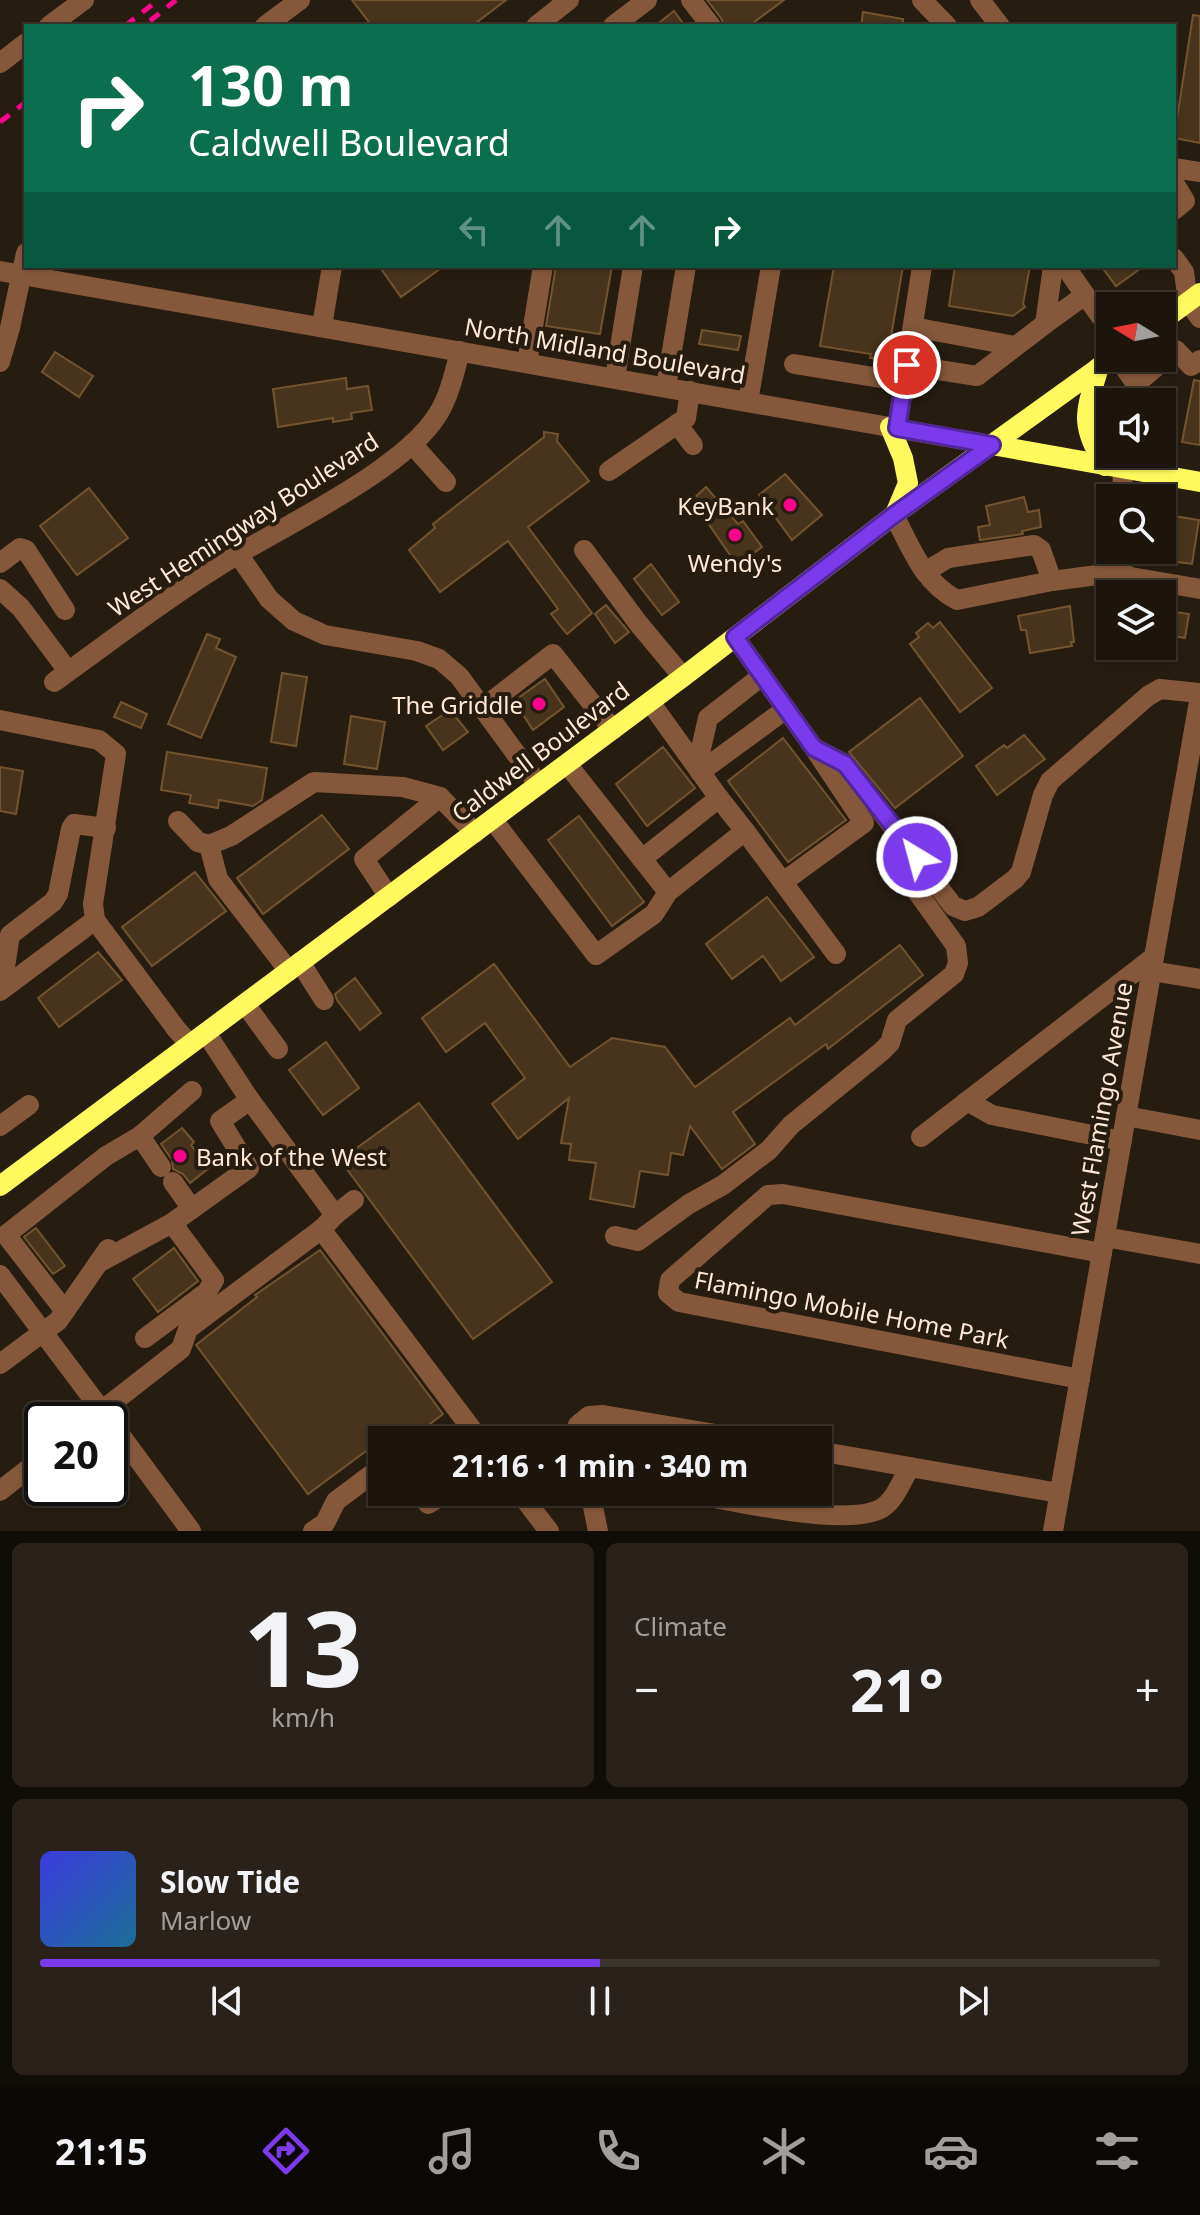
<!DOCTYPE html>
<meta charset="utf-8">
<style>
body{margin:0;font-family:"Noto Sans",sans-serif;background:#2a221a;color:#f1f3f6;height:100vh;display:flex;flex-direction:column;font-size:30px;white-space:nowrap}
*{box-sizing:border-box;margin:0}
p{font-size:26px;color:#a09f9d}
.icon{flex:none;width:44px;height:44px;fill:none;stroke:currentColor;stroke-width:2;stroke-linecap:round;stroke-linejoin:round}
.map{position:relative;height:1531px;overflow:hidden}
.sheet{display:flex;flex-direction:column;gap:12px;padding:12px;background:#100c07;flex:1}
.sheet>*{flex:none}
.banner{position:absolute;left:24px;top:24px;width:1152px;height:244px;border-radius:0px;box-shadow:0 2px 6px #0004,0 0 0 2px #3b342d;background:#0b6e4f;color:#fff;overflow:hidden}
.needle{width:52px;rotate:280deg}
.tools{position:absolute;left:1096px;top:292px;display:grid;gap:16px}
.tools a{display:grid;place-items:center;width:80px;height:80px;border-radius:0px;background:#1d150c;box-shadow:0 2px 6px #0004,0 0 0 2px #3b342d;font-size:40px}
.speed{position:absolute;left:24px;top:1402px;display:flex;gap:16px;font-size:40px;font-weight:700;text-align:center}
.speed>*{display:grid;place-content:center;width:104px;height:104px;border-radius:50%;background:#1d150c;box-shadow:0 2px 6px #0004,0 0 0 2px #3b342d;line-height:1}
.speed .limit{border:4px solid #111;border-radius:12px;background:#fff;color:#111}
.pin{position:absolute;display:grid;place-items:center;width:68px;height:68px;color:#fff;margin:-34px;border:4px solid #fff;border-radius:50%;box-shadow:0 2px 8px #0007}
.me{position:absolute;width:88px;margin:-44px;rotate:323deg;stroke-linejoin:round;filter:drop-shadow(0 0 6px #0008)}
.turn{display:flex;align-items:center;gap:28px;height:168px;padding:0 32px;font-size:36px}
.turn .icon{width:104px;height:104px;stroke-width:2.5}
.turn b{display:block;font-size:56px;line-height:68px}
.lanes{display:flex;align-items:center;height:76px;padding:0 32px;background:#0003;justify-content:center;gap:40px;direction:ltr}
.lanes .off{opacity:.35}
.big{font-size:60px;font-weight:700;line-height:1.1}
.sheet .card{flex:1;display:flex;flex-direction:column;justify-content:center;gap:12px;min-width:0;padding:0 28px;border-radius:12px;background:#2a221a}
.sheet .dial{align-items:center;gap:0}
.dial b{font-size:104px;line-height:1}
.song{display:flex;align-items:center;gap:24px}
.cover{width:96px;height:96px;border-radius:12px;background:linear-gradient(135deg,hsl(240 70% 55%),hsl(200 70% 35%))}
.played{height:8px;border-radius:4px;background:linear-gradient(90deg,#7c3aed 50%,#3b342d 50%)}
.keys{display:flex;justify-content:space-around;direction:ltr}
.heat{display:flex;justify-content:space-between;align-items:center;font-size:44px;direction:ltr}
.sheet .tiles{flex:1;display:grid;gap:12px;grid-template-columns:1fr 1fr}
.card:last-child{grid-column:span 2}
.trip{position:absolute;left:368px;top:1426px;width:464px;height:80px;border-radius:0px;background:#1d150c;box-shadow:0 2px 6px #0004,0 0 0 2px #3b342d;font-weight:700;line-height:80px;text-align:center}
.menu{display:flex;height:128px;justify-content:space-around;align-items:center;background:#0c0805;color:#a09f9d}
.menu .icon{width:56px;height:56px}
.menu .current{color:#7c3aed}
.menu b{font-size:36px;color:#f1f3f6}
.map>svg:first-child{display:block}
.building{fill:#48341c;stroke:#74542e;stroke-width:2}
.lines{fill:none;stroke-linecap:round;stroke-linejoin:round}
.minor{stroke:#86583b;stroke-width:20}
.major{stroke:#fefa5e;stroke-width:20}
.rail{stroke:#fd038d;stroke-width:5;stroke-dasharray:12 10;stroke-linecap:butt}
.route-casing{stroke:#51269a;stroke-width:20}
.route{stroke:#7c3aed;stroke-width:14}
.poi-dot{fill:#fd038d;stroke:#271c10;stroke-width:3}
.labels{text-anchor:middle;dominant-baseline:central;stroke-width:8;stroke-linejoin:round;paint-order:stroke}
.street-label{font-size:24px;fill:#ffe9d6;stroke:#271c10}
.poi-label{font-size:24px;fill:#ffe9d6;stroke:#271c10;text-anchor:end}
</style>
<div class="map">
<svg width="1200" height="1531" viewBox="0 0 1200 1531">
<rect width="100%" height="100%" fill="#271c10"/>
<g class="building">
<path d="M352,0H506L472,26H372Z"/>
<path d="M707,0H784L749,26H724L721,18Z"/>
<path d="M674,11L685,26H655Z"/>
<path d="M863,12L903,19V26H861Z"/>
<path d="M1193,15L1200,16V143L1174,138Z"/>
<path d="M379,266H444L401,297Z"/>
<path d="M556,266H612L600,334L546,326Z"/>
<path d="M834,266H903L891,337H896L892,361L870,358L871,354L820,346Z"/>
<path d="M955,266H1030L1023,304L1025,307L1013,316L949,306Z"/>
<path d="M1101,266H1144L1116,286Z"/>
<path d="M702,330L741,336L738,350L699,344Z"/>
<path d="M55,352L93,376L79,397L42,372Z"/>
<path d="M346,378L347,389L368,386L372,410L351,413L352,419L333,422V418L278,427L273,389Z"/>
<path d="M1194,380L1200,381V445L1182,442Z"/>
<path d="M544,432L558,434L557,441L589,481L528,527L592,613L567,634L551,614L558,609L508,541L440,592L409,550L435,528L433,524L544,437Z"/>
<path d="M785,474L822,515L792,540L759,495Z"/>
<path d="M706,487L738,524L743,521L762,547L737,565L692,500Z"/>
<path d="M89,488L128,538L77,575L40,526Z"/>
<path d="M1024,497L1028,512L1039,510L1041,527L1022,531L1023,534L980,540L978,527L990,525L986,506Z"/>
<path d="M1162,514L1199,520L1192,564L1162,560Z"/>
<path d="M651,564L679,602L662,615L634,579Z"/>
<path d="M606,605L629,632L615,643L595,614Z"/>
<path d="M1070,606L1074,642H1071L1072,646L1030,653L1026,630H1021L1018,616Z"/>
<path d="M1162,610L1189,614L1185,638L1162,634Z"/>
<path d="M940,622L992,688L960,712L910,644L919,637L916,633L928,623L933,628Z"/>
<path d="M207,634L220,639L216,648L236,657L201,738L168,724Z"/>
<path d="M282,673L307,677L296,746L271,742Z"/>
<path d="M545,679L564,707L533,730L514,701Z"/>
<path d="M920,698L963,756L895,808L849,752Z"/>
<path d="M121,702L147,714L141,728L114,717Z"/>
<path d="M450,710L468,732L443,750L426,726Z"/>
<path d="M351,716L385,722L377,769L344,764Z"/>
<path d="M1024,735L1045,759L997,795L976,766L1004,745L1007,748Z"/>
<path d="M783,738L846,820L788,862L728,781Z"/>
<path d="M663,747L695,788L647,826L616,784Z"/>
<path d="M167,752L267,768L262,800L253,806L219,800L218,808L189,803L191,795L161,790Z"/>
<path d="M0,767L23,771L16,814L0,811Z"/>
<path d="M322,815L349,849L263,914L237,878Z"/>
<path d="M579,816L644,902L612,926L548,840Z"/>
<path d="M195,872L226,911L152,966L122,927Z"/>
<path d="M767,897L814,957L781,981L763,956L732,979L706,944Z"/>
<path d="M900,945L923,975L828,1049L826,1044L733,1112L755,1144L722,1169L690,1126L683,1155L671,1153L668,1175L640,1171L634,1207L590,1199L596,1163L569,1160L571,1144L561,1143L569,1098L518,1139L492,1104L525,1078L485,1023L446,1052L422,1018L494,964L570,1067L612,1038L665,1047L695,1087L790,1018L795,1025Z"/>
<path d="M98,952L122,980L59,1027L38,998Z"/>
<path d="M355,978L381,1013L360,1030L337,1000L335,994Z"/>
<path d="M326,1042L359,1088L323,1115L289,1070Z"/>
<path d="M419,1103L552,1282L473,1339L340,1160Z"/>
<path d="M182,1128L194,1142L191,1145L209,1168L190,1183L183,1174L173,1169L172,1160L161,1144Z"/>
<path d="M36,1228L65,1266L53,1274L24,1237Z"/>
<path d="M174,1248L198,1281L158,1312L133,1279Z"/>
<path d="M320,1250L443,1414L409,1440H381L308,1494L196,1345L257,1297L255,1295Z"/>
</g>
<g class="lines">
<g class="minor">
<path d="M691,0L711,26"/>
<path d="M922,0L947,26"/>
<path d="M980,0L1000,26"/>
<path d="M49,26L84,0"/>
<path d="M265,26L300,0"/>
<path d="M536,26L569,0"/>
<path d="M613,26L647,0"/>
<path d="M0,63L26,43"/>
<path d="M1174,168L1200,172"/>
<path d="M1174,183L1185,201L1174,210"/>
<path d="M1174,258L1184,272L1188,302L1200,318"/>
<path d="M1065,266L1085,295"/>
<path d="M0,271L992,445"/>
<path d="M1045,324L1085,295L1110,329"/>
<path d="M322,326L332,266"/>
<path d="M913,327L1015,346"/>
<path d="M1118,358L1136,384L1176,350L1191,366L1200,360"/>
<path d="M0,362L10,328L26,253"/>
<path d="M527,363L543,266"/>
<path d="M794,364L905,382"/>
<path d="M907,365L977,376L1045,324L1053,266"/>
<path d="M615,378L633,266"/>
<path d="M666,387L686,266"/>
<path d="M748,402L771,266"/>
<path d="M677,424L693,445"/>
<path d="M897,428L922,266"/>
<path d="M412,444L446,482"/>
<path d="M609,471L686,418L690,391"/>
<path d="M1147,473L1148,454"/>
<path d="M1122,498L1123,469"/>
<path d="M894,515C911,548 923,582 957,600L1052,581L1120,572"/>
<path d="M584,550L638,623L683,677"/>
<path d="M1120,550V572L1131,577L1200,589"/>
<path d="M238,554L269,599L294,621L325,635L417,651L439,659L459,676L539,785"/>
<path d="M0,563L20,548L26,550L65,610"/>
<path d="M925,572L948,558L1034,545L1041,550L1052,581"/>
<path d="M0,589L21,608L68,671"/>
<path d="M735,637L814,748L845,764L953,906L965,911L978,907L1015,879L1021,872L1043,795L1050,781L1148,696L1160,689L1200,693"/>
<path d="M54,682C115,638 175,592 240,553C294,521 406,467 438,414C449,397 455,371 460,351"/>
<path d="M483,708L553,654L613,730"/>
<path d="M0,720L99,740L116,754L93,904L95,920L0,991"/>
<path d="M567,764L642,859L719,798L650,702"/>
<path d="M697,766L708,718L762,676"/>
<path d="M700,772L786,709"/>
<path d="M719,798L745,831"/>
<path d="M493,820L596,955L654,914L668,892L745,831L836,954"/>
<path d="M178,821L198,842L209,845L231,836L314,782L403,787L440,797L475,833"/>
<path d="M209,845L218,879L289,971"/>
<path d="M642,859L668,892"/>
<path d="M783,882L864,823L816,751"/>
<path d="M389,897L364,859L440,797"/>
<path d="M95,920L177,1030L190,1044"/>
<path d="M300,962L324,1000"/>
<path d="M0,971L5,967L10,935L53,902L58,894L71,829L74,824L106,828"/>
<path d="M1151,971L1200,979"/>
<path d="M245,1004L278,1049"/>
<path d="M206,1033L250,1100L335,1215"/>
<path d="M967,1101L992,1115L1122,1141"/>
<path d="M1126,1116L1200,1130"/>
<path d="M0,1126L29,1105"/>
<path d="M140,1136L161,1167"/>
<path d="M921,1137L1154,957"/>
<path d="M173,1182L192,1209"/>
<path d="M321,1229L480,1440"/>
<path d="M615,1236L638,1241L689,1204L723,1185L769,1150L791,1125L881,1052L890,1043L897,1020L954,974L958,963L956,946L895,861"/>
<path d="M1105,1237L1200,1254"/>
<path d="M102,1261L172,1223L249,1168L220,1121L250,1100"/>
<path d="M0,1275L108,1419"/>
<path d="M65,1311L6,1235L106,1156L140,1136L192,1091"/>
<path d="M145,1338L207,1292L214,1280L172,1223"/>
<path d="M0,1364L58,1321L108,1249"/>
<path d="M1080,1379L679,1302L668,1293L670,1280L768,1195L783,1194L1102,1253"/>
<path d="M90,1420L181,1349L188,1329L323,1228L335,1215L354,1200"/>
<path d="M110,1421L191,1531"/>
<path d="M581,1440L578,1425L589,1416L603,1415L751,1440"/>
<path d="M818,1451L1059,1493"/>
<path d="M0,1491L42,1458"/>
<path d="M419,1492L428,1504L448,1492"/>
<path d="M519,1492L549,1531"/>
<path d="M590,1492L598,1531"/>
<path d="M683,1492C725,1499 848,1529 882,1508C895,1500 902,1480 910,1467"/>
<path d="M313,1531L325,1523L336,1501L372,1474H382"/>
<path d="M1053,1531L1200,696"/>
</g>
<g class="major">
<path d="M1162,321L1200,293"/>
<path d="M1099,367C1085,414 1079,422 1105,466"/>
<path d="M890,427L903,458L908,483L895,514"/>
<path d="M992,445L1200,482"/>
<path d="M0,1186L683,677L894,515L1112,358"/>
</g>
<g class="rail">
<path d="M150,21L176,0"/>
<path d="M125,26L158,0"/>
<path d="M0,122L26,102"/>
</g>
</g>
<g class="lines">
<defs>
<path id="route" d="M907,365L897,428L992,445L894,515L735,637L814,748L845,764L917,857"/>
</defs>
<use href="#route" class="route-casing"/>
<use href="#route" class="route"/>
</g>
<g class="poi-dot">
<circle cx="790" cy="505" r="8"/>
<circle cx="735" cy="535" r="8"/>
<circle cx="539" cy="704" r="8"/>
<circle cx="180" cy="1156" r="8"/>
</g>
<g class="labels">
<g class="street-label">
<text transform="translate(605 350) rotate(10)">North Midland Boulevard</text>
<text transform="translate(243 524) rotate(-33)">West Hemingway Boulevard</text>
<text transform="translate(540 751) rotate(-37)">Caldwell Boulevard</text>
<text transform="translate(1101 1109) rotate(-80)">West Flamingo Avenue</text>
<text transform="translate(852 1309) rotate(11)">Flamingo Mobile Home Park</text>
</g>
<g class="poi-label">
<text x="774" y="505">KeyBank</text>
<text x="735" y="562" text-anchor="middle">Wendy's</text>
<text x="523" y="704">The Griddle</text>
<text x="196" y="1156" text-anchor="start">Bank of the West</text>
</g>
</g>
</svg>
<div class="tools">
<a><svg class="needle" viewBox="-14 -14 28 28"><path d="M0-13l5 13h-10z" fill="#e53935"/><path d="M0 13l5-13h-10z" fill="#a09f9d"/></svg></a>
<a><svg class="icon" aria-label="sound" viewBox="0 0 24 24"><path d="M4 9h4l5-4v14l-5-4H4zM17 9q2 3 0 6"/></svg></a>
<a><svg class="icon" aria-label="search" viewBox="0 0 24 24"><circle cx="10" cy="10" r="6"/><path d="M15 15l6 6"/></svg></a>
<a><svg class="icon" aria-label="layers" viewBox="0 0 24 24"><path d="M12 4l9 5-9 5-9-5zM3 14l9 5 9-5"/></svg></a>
</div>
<div class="speed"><div class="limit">20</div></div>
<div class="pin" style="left:907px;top:365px;background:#d93025"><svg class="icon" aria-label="arrive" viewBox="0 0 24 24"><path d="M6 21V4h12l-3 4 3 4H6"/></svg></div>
<svg class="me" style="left:917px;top:857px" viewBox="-20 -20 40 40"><circle r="17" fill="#7c3aed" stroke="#fff" stroke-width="3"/><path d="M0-11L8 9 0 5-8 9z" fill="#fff"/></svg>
<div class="trip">21:16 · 1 min · 340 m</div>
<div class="banner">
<div class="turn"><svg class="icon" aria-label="right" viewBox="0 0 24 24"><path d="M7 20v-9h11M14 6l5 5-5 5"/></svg><div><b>130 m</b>Caldwell Boulevard</div></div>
<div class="lanes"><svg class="icon off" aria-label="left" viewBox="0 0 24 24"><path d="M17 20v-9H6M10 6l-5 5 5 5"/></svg><svg class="icon off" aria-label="ahead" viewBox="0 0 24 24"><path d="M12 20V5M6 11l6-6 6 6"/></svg><svg class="icon off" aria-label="ahead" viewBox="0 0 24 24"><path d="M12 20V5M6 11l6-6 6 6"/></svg><svg class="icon" aria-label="right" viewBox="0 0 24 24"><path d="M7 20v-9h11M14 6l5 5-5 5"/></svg></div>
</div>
</div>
<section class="sheet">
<div class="tiles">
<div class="card dial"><b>13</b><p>km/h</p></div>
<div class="card"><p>Climate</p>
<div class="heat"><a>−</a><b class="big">21°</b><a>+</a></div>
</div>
<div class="card">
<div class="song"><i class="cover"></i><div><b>Slow Tide</b><p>Marlow</p></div></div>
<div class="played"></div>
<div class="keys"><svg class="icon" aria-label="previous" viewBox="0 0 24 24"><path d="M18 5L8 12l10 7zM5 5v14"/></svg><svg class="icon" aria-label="pause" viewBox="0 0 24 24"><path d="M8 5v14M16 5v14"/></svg><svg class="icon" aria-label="next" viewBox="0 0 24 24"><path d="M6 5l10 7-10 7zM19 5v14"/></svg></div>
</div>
</div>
</section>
<nav class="menu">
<b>21:15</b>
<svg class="icon current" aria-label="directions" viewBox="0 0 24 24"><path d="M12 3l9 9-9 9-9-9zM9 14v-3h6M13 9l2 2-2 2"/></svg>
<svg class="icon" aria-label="music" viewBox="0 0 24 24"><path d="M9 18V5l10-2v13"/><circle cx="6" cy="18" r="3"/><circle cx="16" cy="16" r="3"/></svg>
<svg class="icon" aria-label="phone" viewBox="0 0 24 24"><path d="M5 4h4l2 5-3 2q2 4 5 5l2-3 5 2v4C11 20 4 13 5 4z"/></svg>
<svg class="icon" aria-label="climate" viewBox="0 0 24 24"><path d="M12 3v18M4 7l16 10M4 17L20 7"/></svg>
<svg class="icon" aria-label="car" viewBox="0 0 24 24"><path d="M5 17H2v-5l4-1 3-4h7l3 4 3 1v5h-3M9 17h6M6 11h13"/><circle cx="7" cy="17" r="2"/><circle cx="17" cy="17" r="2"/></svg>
<svg class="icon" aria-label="filters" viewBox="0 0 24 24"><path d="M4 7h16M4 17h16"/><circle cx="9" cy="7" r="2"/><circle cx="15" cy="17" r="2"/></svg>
</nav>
